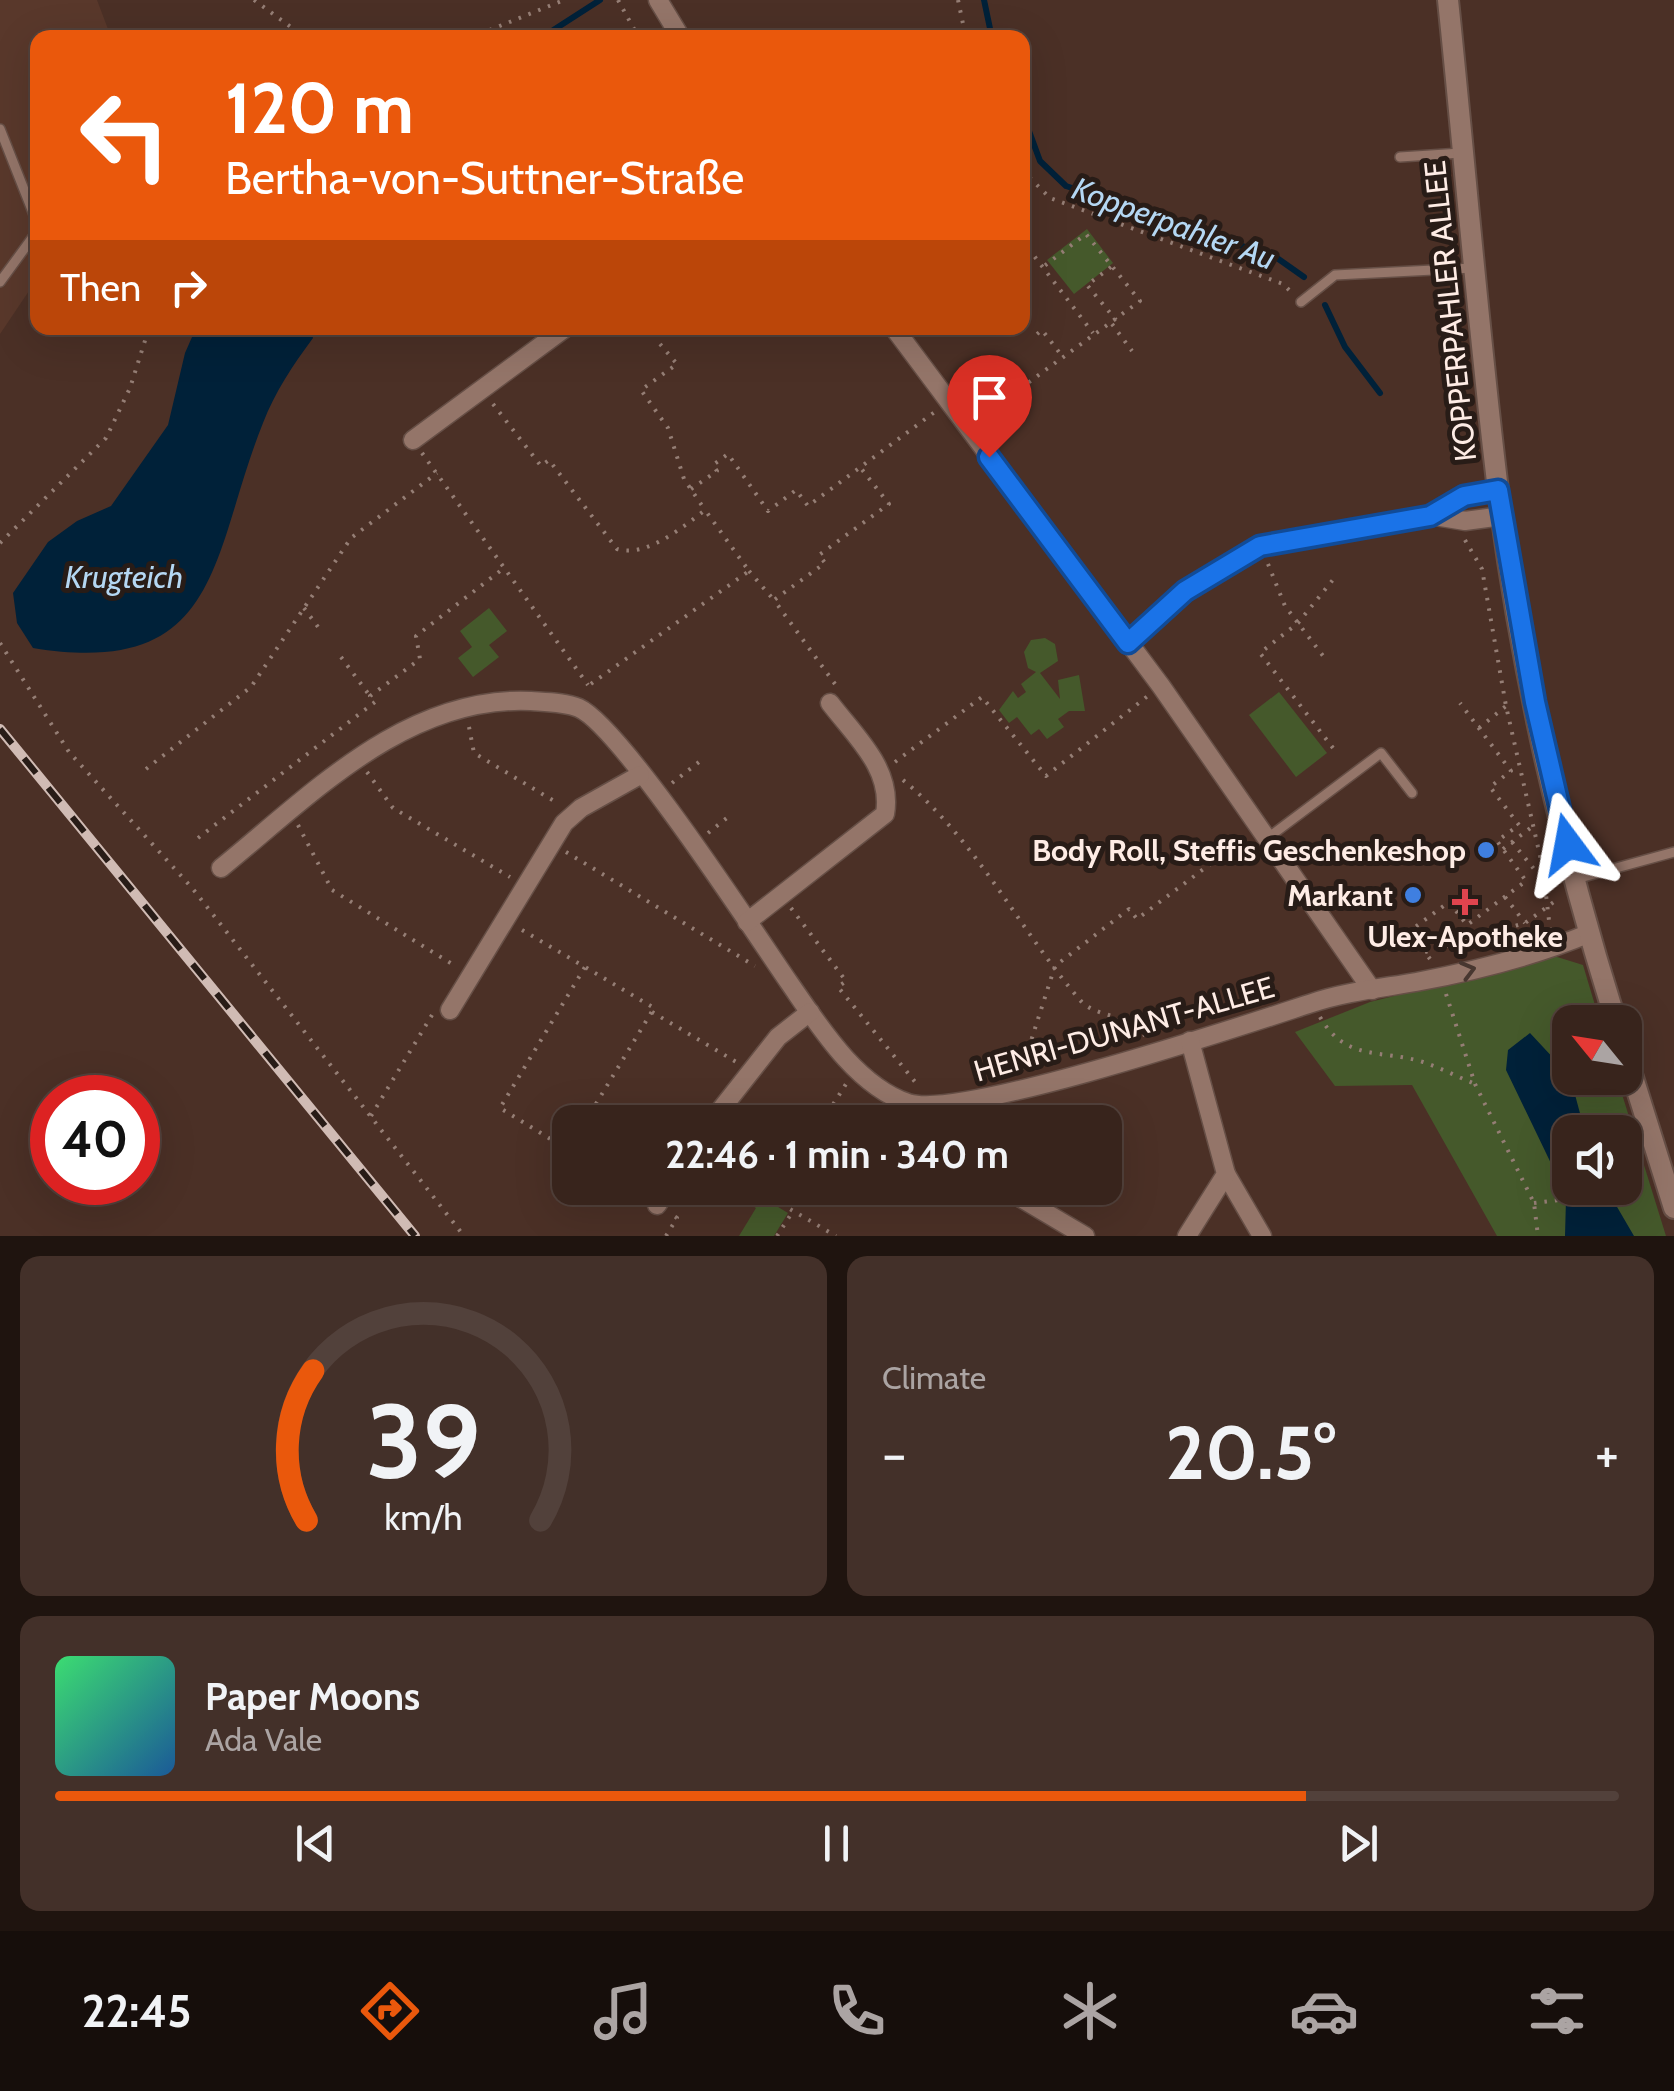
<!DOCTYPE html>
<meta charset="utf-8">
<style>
body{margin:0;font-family:Cabin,sans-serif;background:#433029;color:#f1f3f6;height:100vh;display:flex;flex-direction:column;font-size:38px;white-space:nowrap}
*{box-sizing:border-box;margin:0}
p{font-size:32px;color:#aba4a3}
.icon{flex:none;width:55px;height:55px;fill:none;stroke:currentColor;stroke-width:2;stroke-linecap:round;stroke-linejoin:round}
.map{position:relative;height:1236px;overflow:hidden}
.panel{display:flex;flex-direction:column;gap:20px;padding:20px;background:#1f140f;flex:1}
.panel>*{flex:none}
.top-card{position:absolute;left:30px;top:30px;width:1000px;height:305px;border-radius:20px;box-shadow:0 10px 40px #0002,0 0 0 2px #52413b;background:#ea580c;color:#fff;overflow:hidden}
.needle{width:65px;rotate:300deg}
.fabs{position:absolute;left:1552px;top:1005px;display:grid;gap:20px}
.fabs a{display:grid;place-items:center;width:90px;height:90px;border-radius:20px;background:#38241c;box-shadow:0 10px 40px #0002,0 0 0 2px #52413b;font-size:50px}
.speed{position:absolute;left:30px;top:1075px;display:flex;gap:20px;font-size:50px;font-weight:700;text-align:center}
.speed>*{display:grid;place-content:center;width:130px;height:130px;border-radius:50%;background:#38241c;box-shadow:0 10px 40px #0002,0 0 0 2px #52413b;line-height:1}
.speed .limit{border:15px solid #d22;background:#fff;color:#111}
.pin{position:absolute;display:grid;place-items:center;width:85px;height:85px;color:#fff;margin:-102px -42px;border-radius:50% 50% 50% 0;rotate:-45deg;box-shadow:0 0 10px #0007}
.pin .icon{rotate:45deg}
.me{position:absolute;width:110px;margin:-55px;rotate:347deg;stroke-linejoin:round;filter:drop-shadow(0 0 8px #0008)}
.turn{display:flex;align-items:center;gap:35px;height:210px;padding:0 30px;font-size:45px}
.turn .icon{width:130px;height:130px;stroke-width:2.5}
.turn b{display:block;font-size:70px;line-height:85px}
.then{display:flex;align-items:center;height:95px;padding:0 30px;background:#0003;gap:20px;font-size:38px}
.big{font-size:75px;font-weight:700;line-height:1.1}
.panel .widget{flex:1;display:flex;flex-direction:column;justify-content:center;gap:15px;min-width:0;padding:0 35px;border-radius:20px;background:#433029}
.panel .dial{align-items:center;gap:0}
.dial svg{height:260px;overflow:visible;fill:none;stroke:#52413b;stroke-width:7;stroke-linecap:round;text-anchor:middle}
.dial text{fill:#f1f3f6;stroke:none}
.song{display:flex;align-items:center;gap:30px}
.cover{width:120px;height:120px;border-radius:15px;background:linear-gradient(135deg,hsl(140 70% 55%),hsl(210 70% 35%))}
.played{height:10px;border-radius:5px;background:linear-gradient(90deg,#ea580c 80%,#52413b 80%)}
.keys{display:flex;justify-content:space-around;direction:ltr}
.heat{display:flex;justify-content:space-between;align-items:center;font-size:55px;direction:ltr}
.panel .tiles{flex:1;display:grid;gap:20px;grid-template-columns:1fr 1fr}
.widget:last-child{grid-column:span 2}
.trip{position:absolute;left:552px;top:1105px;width:570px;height:100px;border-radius:20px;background:#38241c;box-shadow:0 10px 40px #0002,0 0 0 2px #52413b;font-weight:700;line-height:100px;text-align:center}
.dock{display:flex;height:160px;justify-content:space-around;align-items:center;background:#160e0b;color:#aba4a3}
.dock .icon{width:70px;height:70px}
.dock .active{color:#ea580c}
.dock b{font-size:45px;color:#f1f3f6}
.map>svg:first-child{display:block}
.built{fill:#59382b}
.green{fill:#45592b;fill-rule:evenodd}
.water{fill:#002139}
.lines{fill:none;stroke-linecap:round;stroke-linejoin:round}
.stream{stroke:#002139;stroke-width:6}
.service-casing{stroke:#664f46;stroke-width:12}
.minor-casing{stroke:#664f46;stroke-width:21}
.tertiary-casing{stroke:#664f46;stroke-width:24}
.path{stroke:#957e75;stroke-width:4;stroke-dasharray:2.5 8;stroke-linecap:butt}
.service{stroke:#947569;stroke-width:9}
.minor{stroke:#947569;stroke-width:18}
.tertiary{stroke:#947569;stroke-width:20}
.rail-casing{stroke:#d0bbb4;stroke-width:10}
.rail{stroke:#281c17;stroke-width:6;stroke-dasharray:19;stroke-linecap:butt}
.oneway{stroke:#483730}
.route-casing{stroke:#114b97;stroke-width:25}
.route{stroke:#1a73e8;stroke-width:18}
.shop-dot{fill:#3f7fe0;stroke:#281c17;stroke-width:4}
.health-dot{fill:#e0444e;stroke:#281c17;stroke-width:4}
.labels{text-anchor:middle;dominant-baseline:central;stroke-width:10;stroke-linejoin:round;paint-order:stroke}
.street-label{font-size:30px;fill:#feece5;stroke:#281c17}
.poi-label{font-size:30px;font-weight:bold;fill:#feece5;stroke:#281c17;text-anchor:end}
.water-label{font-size:32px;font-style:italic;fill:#b4d7f3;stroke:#281c17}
</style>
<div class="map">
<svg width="1674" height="1236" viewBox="0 0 1674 1236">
<rect width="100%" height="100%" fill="#4b3026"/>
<path class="built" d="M0,0H97L111,37L38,38L37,279L0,334Z"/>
<g class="green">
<path d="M1087,229L1113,263L1074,294L1047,260Z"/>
<path d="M489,608L507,631L489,645L499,657L473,677L458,658L472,647L460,631Z"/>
<path d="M1045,638L1055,644L1058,661L1040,673L1060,699L1058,680L1079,675L1085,711H1069L1058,719L1064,727L1047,739L1039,729L1031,735L1017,717L1009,723L999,710L1013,691L1018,698L1026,692L1021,684L1036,672L1028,668L1024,652L1031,640Z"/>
<path d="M1279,692L1327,753L1296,777L1249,715Z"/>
<path d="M1554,956L1583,965L1600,1022H1570V1078H1617L1666,1236H1497L1412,1085L1335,1086L1295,1032L1370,1002ZM1570,1132H1625V1188H1570Z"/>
<path d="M747,1188L788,1213L774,1236H739L756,1208L741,1199Z"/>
</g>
<g class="water">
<path d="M196,328H310L313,338C293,365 275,392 263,423C210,555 223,679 33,648L17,623L13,593L48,542L77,521L111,506L168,425L185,353Z"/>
<path d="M1530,1033L1570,1076L1585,1132H1570V1188H1606L1634,1236H1565L1566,1199L1559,1180L1506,1070L1508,1050Z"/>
</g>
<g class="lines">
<g class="stream">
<path d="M984,0L992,38"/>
<path d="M541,38L600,0"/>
<path d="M1022,112L1040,161L1066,186L1277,258L1304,277"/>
<path d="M1325,305L1345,347L1380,393"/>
</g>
<defs>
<g id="service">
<path d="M0,129L38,225"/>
<path d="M1400,157L1461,153"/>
<path d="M0,282L38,230"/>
<path d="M1301,302L1335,275L1473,268"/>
<path d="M1269,837L1381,753L1412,793"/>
<path d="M1576,879L1674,852"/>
</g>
<g id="minor">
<path d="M658,0L681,38"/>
<path d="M894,328L1161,686L1372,990"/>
<path d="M413,440L565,328"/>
<path d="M1429,515L1464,496L1498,490"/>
<path d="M1128,643L1185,591L1260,546L1429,515L1465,521L1502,516"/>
<path d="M221,868C311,795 406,695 531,701C547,702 565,702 579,708C621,727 755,933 788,981C818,1024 855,1085 908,1103C962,1120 1244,1025 1312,1003C1344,992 1382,988 1416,982C1475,971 1535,956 1590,933"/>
<path d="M747,922L885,814C893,769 855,736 830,703"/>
<path d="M450,1010L564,823L581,808L640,775"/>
<path d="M711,1122L778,1037L810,1012"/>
<path d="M1226,1174L1262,1236"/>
<path d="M1004,1188L1085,1236"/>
<path d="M657,1205L668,1188"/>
<path d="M1187,1236L1226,1174L1190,1041"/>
</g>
<g id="tertiary">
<path d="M1448,0C1465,163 1478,327 1498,490C1521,669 1562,851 1616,1022"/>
<path d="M1625,1052L1674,1208"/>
</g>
</defs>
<use href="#service" class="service-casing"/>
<use href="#minor" class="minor-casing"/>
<use href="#tertiary" class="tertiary-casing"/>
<g class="path">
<path d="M254,0L306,38"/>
<path d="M618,0L639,38"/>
<path d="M958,0L966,38"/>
<path d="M470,38L564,0"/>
<path d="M1022,170L1050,198L1283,284L1291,292"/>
<path d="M1022,240L1093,333"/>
<path d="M1111,267L1087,285L1116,320"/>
<path d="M1112,324L1132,351"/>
<path d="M1037,334L1042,330L1062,356"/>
<path d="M660,344L677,364L641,390L668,428L684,479L705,510"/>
<path d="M493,404L541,466L549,460L617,549C646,558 683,527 705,510L749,571L588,686"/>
<path d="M987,421L1018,397L1014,393L1140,301L1086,234L1043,267"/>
<path d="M422,453L588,685"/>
<path d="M691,489L717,471L713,465L728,454L768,511L796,490L808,506L936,411"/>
<path d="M1465,540L1482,569L1506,706L1543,869L1550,929"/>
<path d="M0,543L106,438L130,388L149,328"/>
<path d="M1268,564L1285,606L1327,661"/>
<path d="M749,571L773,599"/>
<path d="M304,608L321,631"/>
<path d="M0,643L69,752L193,889L464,1236"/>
<path d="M341,657L370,696"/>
<path d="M835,684L774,600L825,563L819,555L889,504L860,467"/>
<path d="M469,727L474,753L559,804"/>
<path d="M1479,728L1506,706"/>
<path d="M1333,748L1260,653L1298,623L1336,576"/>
<path d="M895,762L982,697L1046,776L1149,695"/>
<path d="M146,769L251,687L351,538L437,473"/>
<path d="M367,772L393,808L510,877"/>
<path d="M903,780C977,841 1018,928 1080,1000C1096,1019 1132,1013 1145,1036"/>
<path d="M672,783L699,762"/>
<path d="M298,825L332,890L457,967"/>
<path d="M708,833L728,817"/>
<path d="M198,838L375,702L370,696L420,659L416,636L504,568"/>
<path d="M1512,842L1534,869H1543"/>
<path d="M1503,849L1533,826"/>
<path d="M566,852L755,966"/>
<path d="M1505,897L1525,923"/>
<path d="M791,908L846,981L838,987L916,1083"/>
<path d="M522,930L585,967L500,1108L570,1151"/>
<path d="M1425,952L1525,923L1558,899"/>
<path d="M1430,959L1410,931L1449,902L1467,925L1526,881L1497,841L1519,825L1490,787L1511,771L1460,703"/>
<path d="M1446,994L1475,1084L1534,1203L1538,1236"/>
<path d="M652,1012L738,1063"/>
<path d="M1320,1017C1346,1062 1381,1049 1423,1062C1441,1068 1458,1077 1475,1084"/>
<path d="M1022,1069L1055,966L1129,909L1137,919L1245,838"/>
<path d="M371,1116L432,1015"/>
<path d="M585,1122L654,1008L585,967"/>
<path d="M822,1122L846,1084"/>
<path d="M629,1188L640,1194"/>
<path d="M754,1188L836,1236"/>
<path d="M775,1201L783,1188"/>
<path d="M1534,1203L1559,1200"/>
<path d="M666,1236L677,1218L674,1216"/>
<path d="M777,1236L793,1211"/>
</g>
<use href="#service" class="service"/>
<use href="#minor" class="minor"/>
<use href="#tertiary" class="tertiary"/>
<defs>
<path id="rail" d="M0,729L415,1236"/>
</defs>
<use href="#rail" class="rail-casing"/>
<use href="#rail" class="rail"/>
</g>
<defs><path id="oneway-chevron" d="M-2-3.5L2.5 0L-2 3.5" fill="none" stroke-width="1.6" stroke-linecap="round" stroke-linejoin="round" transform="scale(2.5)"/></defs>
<use class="oneway" href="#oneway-chevron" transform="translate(1468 970) rotate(-15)"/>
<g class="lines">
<defs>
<path id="route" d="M989,457L1128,643L1185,591L1260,546L1430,516L1464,496L1498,490L1535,702L1568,844"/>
</defs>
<use href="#route" class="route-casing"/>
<use href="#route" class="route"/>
</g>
<g class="shop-dot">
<circle cx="1486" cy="850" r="10"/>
<circle cx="1413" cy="895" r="10"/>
</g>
<path class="health-dot" d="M1460 887h10v10h10v10h-10v10h-10v-10h-10v-10h10z"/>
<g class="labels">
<g class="street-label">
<text transform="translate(1450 311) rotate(-96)">KOPPERPAHLER ALLEE</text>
<text transform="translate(1124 1029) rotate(-16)">HENRI-DUNANT-ALLEE</text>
</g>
<g class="poi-label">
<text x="1466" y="850">Body Roll, Steffis Geschenkeshop</text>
<text x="1393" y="895">Markant</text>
<text x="1465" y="936" text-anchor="middle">Ulex-Apotheke</text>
</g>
<g class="water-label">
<text transform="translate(1174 223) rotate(20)">Kopperpahler Au</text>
<text x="124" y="576">Krugteich</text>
</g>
</g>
</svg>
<div class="fabs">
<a><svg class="needle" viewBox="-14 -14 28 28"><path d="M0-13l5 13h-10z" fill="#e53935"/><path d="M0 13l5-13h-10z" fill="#aba4a3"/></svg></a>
<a><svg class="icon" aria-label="sound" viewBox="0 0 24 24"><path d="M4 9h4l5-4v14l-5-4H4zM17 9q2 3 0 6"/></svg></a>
</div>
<div class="speed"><div class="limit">40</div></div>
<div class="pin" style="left:989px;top:457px;background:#d93025"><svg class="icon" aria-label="arrive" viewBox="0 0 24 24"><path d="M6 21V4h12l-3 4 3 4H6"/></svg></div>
<svg class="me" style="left:1568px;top:844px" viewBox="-20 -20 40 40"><path d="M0-17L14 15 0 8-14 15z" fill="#1a73e8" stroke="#fff" stroke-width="4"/></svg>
<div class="trip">22:46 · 1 min · 340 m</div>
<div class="top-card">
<div class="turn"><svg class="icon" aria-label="left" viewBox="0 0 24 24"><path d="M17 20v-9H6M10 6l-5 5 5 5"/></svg><div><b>120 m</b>Bertha-von-Suttner-Straße</div></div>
<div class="then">Then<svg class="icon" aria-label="right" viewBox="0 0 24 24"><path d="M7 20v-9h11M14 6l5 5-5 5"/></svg></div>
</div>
</div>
<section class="panel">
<div class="tiles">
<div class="widget dial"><svg viewBox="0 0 100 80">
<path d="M14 69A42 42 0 1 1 86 69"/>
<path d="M14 69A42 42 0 0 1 16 23" stroke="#ea580c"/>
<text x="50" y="56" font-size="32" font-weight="700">39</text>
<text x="50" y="72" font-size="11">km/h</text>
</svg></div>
<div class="widget"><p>Climate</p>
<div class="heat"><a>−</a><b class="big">20.5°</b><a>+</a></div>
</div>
<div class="widget">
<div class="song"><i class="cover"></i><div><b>Paper Moons</b><p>Ada Vale</p></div></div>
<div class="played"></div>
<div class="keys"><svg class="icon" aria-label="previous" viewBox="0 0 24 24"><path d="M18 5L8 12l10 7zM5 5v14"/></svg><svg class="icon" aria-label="pause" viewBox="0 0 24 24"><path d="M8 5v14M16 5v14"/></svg><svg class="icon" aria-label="next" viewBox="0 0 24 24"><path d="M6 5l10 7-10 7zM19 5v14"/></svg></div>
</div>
</div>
</section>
<nav class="dock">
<b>22:45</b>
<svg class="icon active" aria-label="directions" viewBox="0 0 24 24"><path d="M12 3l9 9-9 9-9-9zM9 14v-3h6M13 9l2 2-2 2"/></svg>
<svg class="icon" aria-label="music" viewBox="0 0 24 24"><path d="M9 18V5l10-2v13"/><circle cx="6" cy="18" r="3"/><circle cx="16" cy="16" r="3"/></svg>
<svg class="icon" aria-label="phone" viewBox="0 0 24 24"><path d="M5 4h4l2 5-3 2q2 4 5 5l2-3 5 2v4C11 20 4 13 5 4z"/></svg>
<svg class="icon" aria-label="climate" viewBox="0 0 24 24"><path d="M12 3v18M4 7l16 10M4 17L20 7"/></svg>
<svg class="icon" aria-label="car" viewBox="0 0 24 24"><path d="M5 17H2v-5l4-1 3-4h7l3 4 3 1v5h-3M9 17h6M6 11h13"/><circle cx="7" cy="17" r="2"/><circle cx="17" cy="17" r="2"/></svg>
<svg class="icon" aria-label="filters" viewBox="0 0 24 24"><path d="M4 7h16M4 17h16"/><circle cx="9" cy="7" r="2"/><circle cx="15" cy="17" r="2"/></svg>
</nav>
